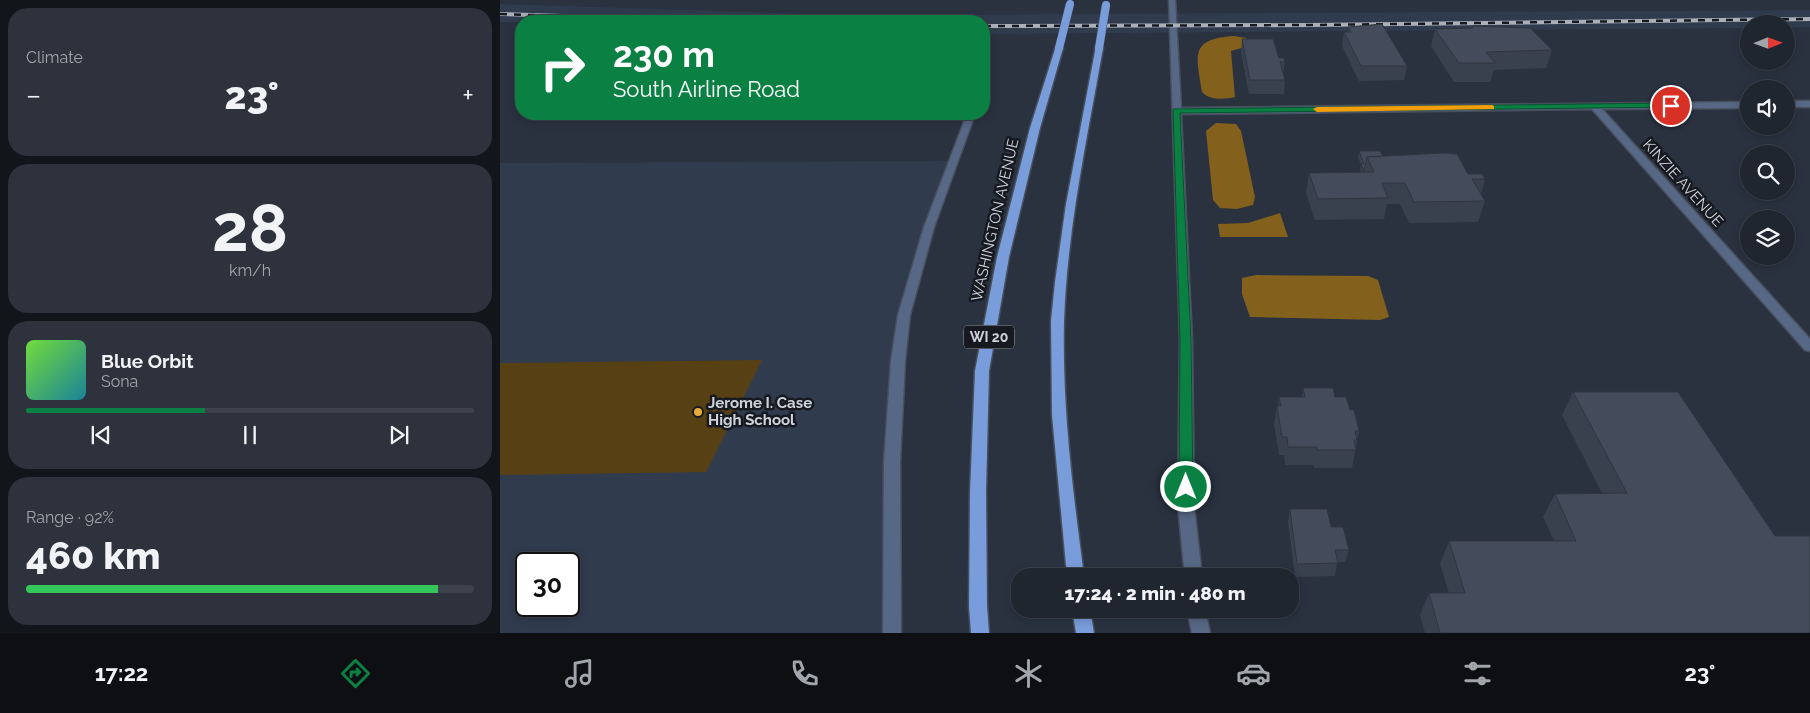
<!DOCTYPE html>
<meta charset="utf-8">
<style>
body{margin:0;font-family:Raleway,sans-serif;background:#2d323c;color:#f1f3f6;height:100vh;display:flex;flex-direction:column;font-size:19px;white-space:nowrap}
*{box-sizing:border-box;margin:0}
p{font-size:16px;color:#a2a5ab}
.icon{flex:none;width:28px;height:28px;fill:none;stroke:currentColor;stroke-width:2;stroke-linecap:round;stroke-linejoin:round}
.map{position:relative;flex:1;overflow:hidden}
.side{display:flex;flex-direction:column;gap:8px;padding:8px;background:#12151a;width:500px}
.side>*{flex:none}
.top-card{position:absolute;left:15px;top:15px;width:475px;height:105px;border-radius:20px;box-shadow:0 2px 8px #0003,0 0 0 1px #3d434c;background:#0b8043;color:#fff;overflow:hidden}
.needle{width:32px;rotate:89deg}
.buttons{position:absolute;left:1240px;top:15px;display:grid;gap:10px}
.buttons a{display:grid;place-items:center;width:55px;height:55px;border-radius:50%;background:#202630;box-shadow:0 2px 8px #0003,0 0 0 1px #3d434c;font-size:25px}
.speed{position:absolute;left:15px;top:552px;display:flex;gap:10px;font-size:25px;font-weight:700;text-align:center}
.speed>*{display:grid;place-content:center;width:65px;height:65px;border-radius:50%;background:#202630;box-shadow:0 2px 8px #0003,0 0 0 1px #3d434c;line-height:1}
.speed .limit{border:2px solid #111;border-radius:8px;background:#fff;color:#111}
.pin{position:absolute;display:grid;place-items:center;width:42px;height:42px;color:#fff;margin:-21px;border:2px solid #fff;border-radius:50%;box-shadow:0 1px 5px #0007}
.me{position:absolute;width:55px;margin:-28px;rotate:0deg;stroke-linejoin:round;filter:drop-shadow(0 0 4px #0008)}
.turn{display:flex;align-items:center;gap:18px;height:105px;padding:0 15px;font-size:22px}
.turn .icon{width:65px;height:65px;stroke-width:2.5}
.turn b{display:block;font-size:35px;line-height:42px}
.big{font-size:38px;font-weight:800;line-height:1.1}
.side .widget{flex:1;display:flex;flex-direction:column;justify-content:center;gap:8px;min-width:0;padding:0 18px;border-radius:20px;background:#2d323c}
.side .dial{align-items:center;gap:0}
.dial b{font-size:65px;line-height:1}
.song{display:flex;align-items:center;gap:15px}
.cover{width:60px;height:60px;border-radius:8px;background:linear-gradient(135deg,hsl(100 70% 55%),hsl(190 70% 35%))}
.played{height:5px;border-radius:2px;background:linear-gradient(90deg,#0b8043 40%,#3d434c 40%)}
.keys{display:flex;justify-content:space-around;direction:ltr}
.heat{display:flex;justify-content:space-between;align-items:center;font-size:28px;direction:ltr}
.charge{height:8px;border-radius:4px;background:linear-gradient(90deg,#34c759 92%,#3d434c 0)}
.trip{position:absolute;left:511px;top:568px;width:288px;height:50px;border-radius:20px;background:#202630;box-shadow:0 2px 8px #0003,0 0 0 1px #3d434c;font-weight:800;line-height:50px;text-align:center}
.menu{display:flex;height:80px;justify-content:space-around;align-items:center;background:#0d0f13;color:#a2a5ab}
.menu .icon{width:35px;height:35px}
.menu .current{color:#0b8043}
.menu b{font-size:22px;color:#f1f3f6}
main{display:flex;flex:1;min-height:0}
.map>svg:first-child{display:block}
.built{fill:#303b4e;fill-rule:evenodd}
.green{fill:#584015}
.water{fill:#83601c}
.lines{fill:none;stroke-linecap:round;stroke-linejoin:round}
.minor-casing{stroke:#484f5c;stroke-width:3}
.major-casing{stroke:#484f5c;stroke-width:3}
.minor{fill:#576886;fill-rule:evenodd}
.major{fill:#799dda;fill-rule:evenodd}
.rail-casing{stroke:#aab0ba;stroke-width:4}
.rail{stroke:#161a20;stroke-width:2.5;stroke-dasharray:7;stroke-linecap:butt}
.major-bridge-casing{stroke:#484f5c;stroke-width:9;stroke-linecap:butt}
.major-bridge{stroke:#799dda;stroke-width:8}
.wall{fill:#3a414e}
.building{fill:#444c5b;stroke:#303540}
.route{fill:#0b8043;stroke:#07532c}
.slow{fill:#f59e0b}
.poi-dot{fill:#e8ab37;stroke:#161a20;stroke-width:2}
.labels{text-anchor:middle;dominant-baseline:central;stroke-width:5;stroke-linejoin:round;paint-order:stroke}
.shield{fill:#161a20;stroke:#979ca4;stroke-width:1}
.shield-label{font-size:14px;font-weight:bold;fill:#ced3dc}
.street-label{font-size:15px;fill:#ced3dc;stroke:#161a20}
.poi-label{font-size:15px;font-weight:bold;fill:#ced3dc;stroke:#161a20;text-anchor:start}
</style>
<main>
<section class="side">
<div class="widget"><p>Climate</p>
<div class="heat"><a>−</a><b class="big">23°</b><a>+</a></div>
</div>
<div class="widget dial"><b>28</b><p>km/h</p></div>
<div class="widget">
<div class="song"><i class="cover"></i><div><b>Blue Orbit</b><p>Sona</p></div></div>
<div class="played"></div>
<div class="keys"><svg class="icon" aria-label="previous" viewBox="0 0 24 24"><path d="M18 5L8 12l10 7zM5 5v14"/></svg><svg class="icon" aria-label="pause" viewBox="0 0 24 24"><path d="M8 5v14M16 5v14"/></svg><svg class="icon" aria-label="next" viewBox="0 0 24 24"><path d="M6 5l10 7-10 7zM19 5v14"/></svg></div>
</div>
<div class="widget"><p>Range · 92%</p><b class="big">460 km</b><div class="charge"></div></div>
</section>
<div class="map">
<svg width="1310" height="633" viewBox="0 0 1310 633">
<rect width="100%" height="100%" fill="#2a3240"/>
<g class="built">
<path d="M0,4L338,15H430L1310,10V27L1286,28V24H1249V28L484,34V21L0,22Z"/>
<path d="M452,161L404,315L392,633H0V163ZM26,564H69V606H26Z"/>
</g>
<path class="green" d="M262,360L206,472L0,475V363Z"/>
<g class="water">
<path d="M734,36L746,38L753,42L752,45L731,51L735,97C725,99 710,101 702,92C697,56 688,39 734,36Z"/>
<path d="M716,123L736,124L741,131L755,197L753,205L737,209L720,208L713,200L706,131Z"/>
<path d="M780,213L788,237H720L718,224L748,223Z"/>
<path d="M756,275L868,276L878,280L889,317L880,320L750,317L742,294V278Z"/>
</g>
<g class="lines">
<defs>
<g id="minor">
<path d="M669,0H675L681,108L1249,102V108L1102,109L1310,339V351L1305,350L1092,109L681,114L692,340L694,506L702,576H685L678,506L680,340Z"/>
<path d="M484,46L489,48L488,79L484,81Z"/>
<rect x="1286" y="101" width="24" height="6"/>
<path d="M467,114H475L434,227L410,315L405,361L400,462L401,633H383L384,462L391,361L398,315L424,227Z"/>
<path d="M687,609H705L710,633H692Z"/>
</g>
<g id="major">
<path d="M556,46L563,48L540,128L509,257L489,371L486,492L487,606L489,633H471L469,606L470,492L475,371L497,257L530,128Z"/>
<path d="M596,46L603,48C587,139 567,230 564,322C562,407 573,492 584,576H567L552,415L551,321L555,282L566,204Z"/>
<path d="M572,609H590L594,633H576Z"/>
</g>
</defs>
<use href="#minor" class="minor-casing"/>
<use href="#major" class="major-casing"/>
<use href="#minor" class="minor"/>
<use href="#major" class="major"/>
<defs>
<g id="rail">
<path d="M0,14L220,21"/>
<path d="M484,26L812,25L1310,19"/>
</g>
</defs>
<use href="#rail" class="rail-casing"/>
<use href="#rail" class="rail"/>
<defs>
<g id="major-bridge">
<path d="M559,48L570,4"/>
<path d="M599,48L606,5"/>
</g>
</defs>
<use href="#major-bridge" class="major-bridge-casing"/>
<use href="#major-bridge" class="major-bridge"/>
</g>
<g class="wall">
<path d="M972,26L1052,50L1046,68L994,70L990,82H954L931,46L935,29L971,28Z"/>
<path d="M848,27L907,66L904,80L859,81L842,46L844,32H848Z"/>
<path d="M742,39L779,58L785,62L783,73L785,80L784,94H749L741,53Z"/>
<path d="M859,151L968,174L985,179L981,194L985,201L978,222L909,223L900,204H887L884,219L815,220L806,193L809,173L861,172L860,170L861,165L858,157Z"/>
<path d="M803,388L835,397L850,410L859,431L852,468H814V465H785L784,455H779L774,424L777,406H778L779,397H802Z"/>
<path d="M1073,392L1275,536L1310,633H925L920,615L929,593H949L940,564L949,541H1054L1043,517L1055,494L1102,493L1062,415Z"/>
<path d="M790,509L831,527L849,550L845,562H837L835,576L795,577L788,522Z"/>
</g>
<g class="building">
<path d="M882,24L907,66H861L844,32H851L848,27Z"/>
<path d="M972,26L1030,28L1052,50L986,52L995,63H959L935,29L973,28Z"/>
<path d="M742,39H773L779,58H784L785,62H780L785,80H750Z"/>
<path d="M859,151H880L883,156L867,157L864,172L861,164H864Z"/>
<path d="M943,153L957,154L968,174H982L985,179H972L985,201L914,202L905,183H882L888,198L818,199L809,173L874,172L867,157Z"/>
<path d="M803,388H833L835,397H846L850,410H854L859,431H855L857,440H854L856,450H818L817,447H788L787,437H782L777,406H781L779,397H805Z"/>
<path d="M1073,392H1178L1275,536H1310V633H940L929,593H965L949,541H1076L1055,494L1127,493Z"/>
<path d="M790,509H827L831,527H843L849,550H835L838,563L797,564Z"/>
</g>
<path class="route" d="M1171,103L1174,104V107L680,113L691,340L693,487L691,491L686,493L681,491L679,487L680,340L673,109Z"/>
<path class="slow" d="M992,105L994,106V109L817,112L813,109L817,107Z"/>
<circle class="poi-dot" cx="198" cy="412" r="5"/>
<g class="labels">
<rect class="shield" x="464" y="325.5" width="50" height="23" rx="4"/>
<g class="shield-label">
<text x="489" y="337">WI 20</text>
</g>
<g class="street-label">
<text transform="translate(1183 183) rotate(48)">KINZIE AVENUE</text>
<text transform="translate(495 220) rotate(-77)">WASHINGTON AVENUE</text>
</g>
<g class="poi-label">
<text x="208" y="403">Jerome I. Case<tspan x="208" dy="17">High School</tspan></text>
</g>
</g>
</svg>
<div class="buttons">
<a><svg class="needle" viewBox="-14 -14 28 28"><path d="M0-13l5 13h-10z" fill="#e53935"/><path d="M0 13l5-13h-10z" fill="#a2a5ab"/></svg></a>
<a><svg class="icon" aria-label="sound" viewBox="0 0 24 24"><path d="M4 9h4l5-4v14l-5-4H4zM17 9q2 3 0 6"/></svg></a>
<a><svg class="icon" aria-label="search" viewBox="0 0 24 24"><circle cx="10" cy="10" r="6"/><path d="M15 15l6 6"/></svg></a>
<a><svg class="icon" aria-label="layers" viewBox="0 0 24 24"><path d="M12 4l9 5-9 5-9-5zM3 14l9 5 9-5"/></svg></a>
</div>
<div class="speed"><div class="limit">30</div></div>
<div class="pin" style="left:1171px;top:106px;background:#d93025"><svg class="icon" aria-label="arrive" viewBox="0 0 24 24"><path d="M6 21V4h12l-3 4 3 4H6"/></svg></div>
<svg class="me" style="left:686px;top:487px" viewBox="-20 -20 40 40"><circle r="17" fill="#0b8043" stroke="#fff" stroke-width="3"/><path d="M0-11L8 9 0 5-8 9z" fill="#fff"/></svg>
<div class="trip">17:24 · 2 min · 480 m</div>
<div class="top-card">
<div class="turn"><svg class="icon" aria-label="right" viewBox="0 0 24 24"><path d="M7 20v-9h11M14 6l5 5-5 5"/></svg><div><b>230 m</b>South Airline Road</div></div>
</div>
</div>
</main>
<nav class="menu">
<b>17:22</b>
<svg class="icon current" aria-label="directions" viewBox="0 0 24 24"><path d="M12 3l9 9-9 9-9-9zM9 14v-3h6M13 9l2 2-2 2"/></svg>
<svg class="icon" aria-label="music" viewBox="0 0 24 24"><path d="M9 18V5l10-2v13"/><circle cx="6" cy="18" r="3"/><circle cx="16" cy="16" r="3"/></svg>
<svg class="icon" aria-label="phone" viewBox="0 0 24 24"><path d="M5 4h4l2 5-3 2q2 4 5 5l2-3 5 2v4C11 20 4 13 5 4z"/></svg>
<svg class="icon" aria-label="climate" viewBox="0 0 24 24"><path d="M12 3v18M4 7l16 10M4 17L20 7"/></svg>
<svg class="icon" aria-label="car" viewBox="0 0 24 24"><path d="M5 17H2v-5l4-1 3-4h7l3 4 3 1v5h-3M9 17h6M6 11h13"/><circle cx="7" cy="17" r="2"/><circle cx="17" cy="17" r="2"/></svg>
<svg class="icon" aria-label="filters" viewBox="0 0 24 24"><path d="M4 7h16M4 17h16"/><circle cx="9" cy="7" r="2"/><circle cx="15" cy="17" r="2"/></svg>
<b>23°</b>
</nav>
